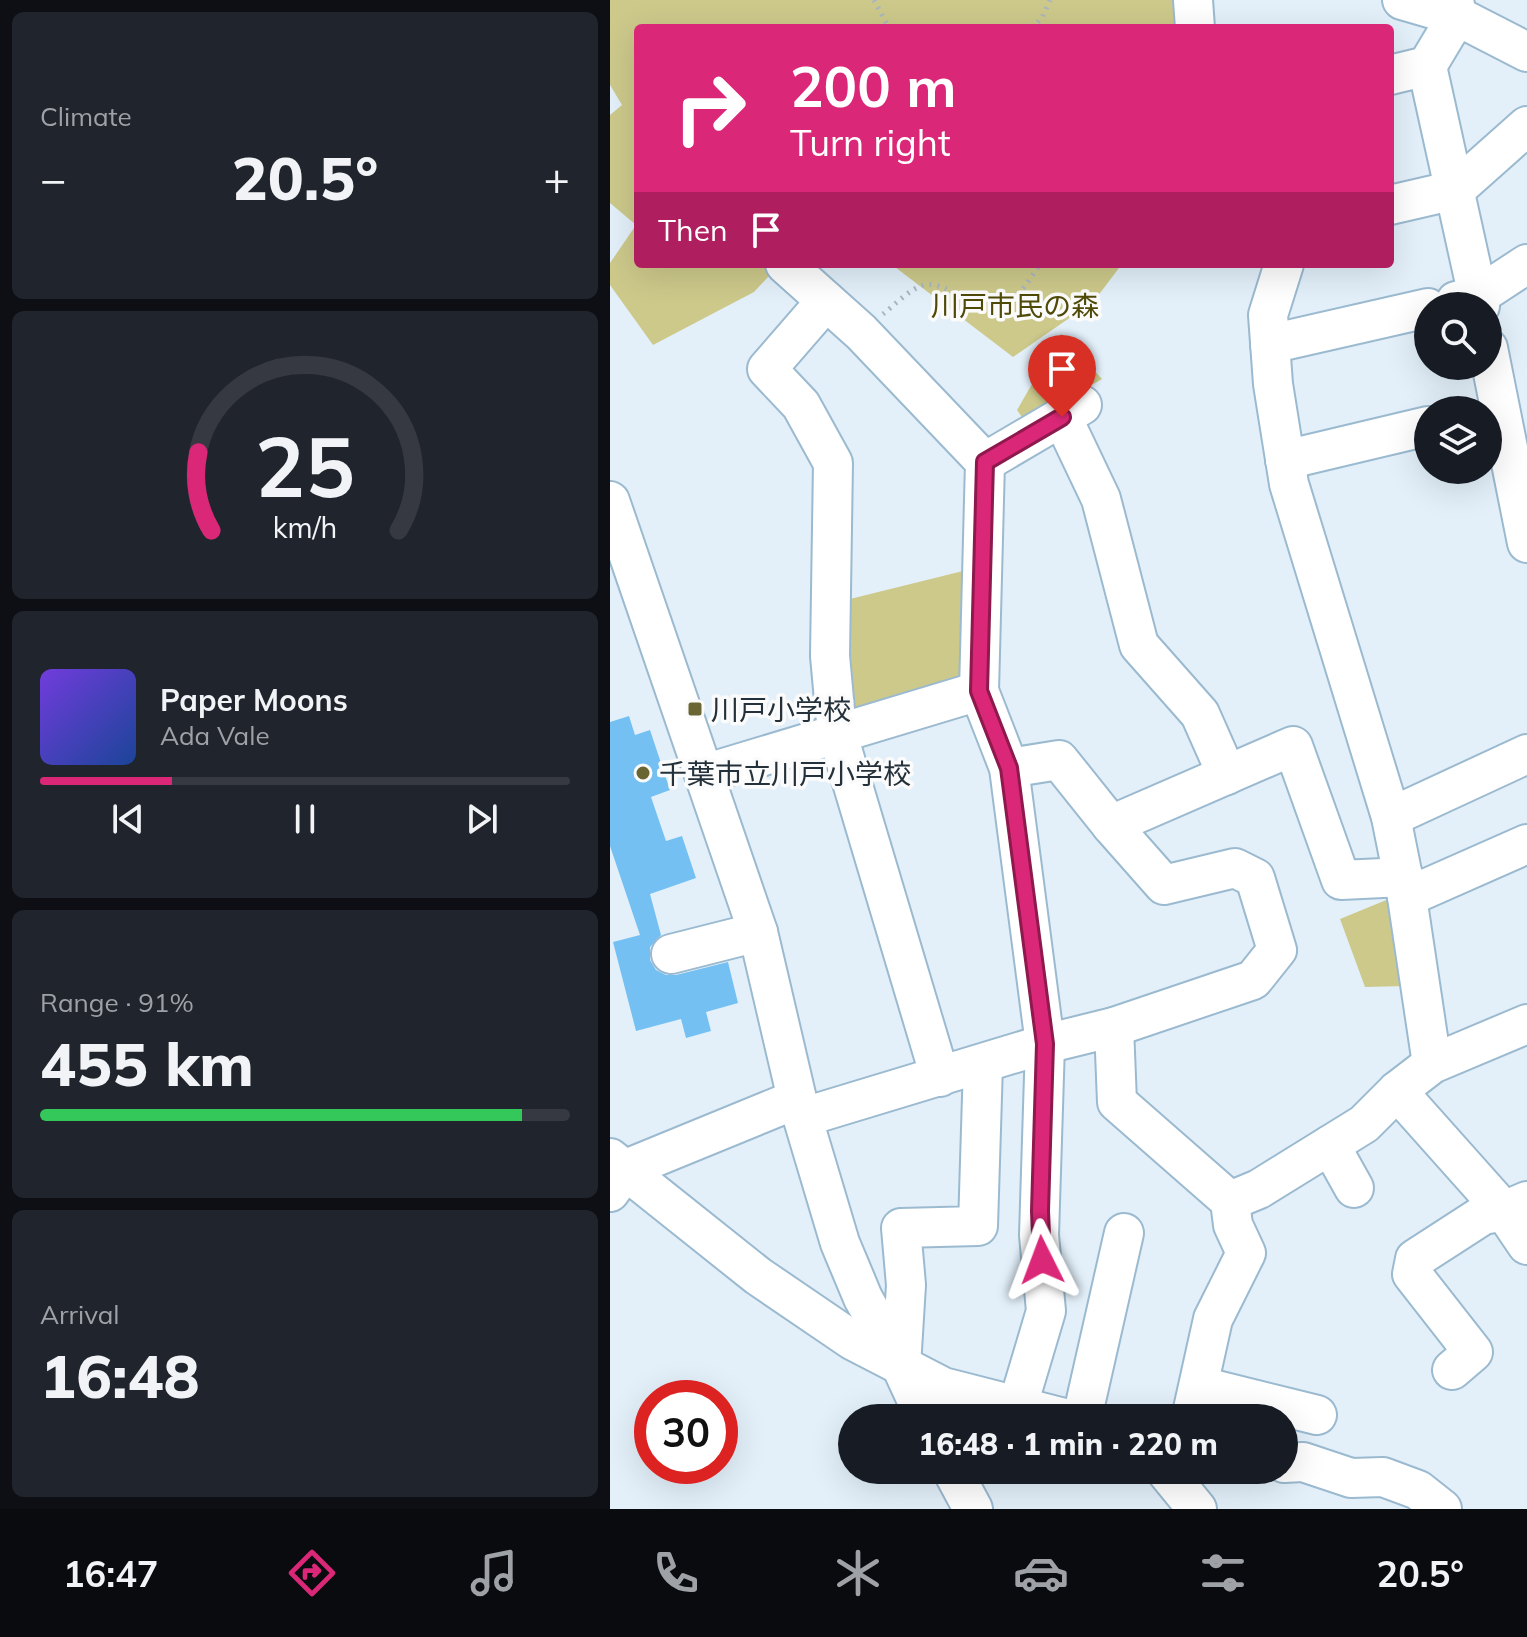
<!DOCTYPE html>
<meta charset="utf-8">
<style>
body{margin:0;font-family:Mulish,"Noto Sans JP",sans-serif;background:#20242c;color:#f1f3f6;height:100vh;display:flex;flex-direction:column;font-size:30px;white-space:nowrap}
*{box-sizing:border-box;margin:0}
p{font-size:26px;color:#9ea1a6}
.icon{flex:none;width:44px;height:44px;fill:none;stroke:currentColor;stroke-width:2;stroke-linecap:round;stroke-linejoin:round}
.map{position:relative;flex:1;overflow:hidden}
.side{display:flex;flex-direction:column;gap:12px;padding:12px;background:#0d0f14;width:610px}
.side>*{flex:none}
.top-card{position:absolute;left:24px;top:24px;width:760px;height:244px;border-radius:8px;box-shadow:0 8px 32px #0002;background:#db2777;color:#fff;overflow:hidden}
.controls{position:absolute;left:804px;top:292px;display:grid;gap:16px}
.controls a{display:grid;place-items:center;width:88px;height:88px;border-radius:50%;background:#171b24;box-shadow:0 8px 32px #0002;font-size:40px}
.speed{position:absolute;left:24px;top:1380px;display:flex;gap:16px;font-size:40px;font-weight:700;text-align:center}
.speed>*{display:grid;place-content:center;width:104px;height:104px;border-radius:50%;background:#171b24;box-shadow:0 8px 32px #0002;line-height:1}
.speed .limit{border:12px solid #d22;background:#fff;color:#111}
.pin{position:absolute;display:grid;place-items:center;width:68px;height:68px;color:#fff;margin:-82px -34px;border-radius:50% 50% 50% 0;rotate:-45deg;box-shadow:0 0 8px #0007}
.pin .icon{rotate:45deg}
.me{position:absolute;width:88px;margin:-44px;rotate:357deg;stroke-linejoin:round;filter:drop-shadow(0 0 6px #0008)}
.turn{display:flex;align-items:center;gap:28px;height:168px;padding:0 24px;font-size:36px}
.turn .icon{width:104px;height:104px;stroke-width:2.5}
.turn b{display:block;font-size:56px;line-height:68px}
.then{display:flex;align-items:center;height:76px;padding:0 24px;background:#0003;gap:16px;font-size:30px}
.big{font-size:60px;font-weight:800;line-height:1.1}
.side .widget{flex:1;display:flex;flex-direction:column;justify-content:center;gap:12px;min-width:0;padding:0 28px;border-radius:12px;background:#20242c}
.side .dial{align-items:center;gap:0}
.dial svg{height:208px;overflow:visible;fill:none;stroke:#363941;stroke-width:7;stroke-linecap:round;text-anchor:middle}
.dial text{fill:#f1f3f6;stroke:none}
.song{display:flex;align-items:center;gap:24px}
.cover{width:96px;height:96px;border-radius:12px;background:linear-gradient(135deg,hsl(260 70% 55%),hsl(220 70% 35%))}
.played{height:8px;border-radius:4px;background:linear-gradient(90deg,#db2777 25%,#363941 25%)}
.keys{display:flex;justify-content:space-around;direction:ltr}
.heat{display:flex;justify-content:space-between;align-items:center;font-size:44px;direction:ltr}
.charge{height:12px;border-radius:6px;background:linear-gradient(90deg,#34c759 91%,#363941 0)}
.trip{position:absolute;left:228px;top:1404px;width:460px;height:80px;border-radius:40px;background:#171b24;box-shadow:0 8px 32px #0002;font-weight:800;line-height:80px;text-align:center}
.menu{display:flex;height:128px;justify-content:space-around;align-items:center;background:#090b0e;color:#9ea1a6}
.menu .icon{width:56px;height:56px}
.menu .active{color:#db2777}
.menu b{font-size:36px;color:#f1f3f6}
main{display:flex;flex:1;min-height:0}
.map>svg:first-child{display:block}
.green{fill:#cdc98b}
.building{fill:#74c0f3}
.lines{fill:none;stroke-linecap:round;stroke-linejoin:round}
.minor-casing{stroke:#9bbad0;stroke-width:42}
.path{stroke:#a9b6c0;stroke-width:5;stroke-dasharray:2 6;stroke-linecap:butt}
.minor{stroke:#fff;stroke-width:38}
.route-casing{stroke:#8e194d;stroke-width:20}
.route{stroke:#db2777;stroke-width:14}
.poi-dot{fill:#6a6633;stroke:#fbfbfb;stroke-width:3}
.labels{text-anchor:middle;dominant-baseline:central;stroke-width:7;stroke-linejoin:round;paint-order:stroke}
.park-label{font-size:28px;fill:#4f4a07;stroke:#fbfbfb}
.poi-label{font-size:28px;fill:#24313a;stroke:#fbfbfb;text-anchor:start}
</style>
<main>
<section class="side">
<div class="widget"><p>Climate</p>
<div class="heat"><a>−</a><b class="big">20.5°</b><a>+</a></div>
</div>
<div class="widget dial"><svg viewBox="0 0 100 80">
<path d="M14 69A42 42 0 1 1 86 69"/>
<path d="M14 69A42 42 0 0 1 9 39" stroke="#db2777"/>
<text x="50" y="56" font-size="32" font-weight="700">25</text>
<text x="50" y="72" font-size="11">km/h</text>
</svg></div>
<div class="widget">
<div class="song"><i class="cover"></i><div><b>Paper Moons</b><p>Ada Vale</p></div></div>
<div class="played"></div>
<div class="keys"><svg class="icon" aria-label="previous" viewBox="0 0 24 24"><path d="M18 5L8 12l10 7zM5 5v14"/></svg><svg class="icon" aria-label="pause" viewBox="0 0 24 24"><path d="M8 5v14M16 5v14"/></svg><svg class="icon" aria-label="next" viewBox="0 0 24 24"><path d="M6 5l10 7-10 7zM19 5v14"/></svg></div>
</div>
<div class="widget"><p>Range · 91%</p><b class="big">455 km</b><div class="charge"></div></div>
<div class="widget"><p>Arrival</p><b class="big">16:48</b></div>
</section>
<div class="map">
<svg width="917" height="1509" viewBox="0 0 917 1509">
<rect width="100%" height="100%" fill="#e3f0fa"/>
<g class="green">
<path d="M0,0H572L564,28H28V264H170L144,292L43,345L0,285V263L26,225L0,203V115L12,105L0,85Z"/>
<path d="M281,264H512L484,301L403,357Z"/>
<path d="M451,334L492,379L416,423L407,410Z"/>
<path d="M357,570L361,673L249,714L236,705V600Z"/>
<path d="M786,896L796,986L755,987L730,919Z"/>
</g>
<path class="building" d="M19,716L25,735L40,730L60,790L41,797L56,841L72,836L86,878L40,894L51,935L40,947V960L46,970L56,975H66L118,962L128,1003L96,1012L101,1031L76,1038L71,1019L26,1031L3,942L30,935L0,846V722Z"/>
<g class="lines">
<defs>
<g id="minor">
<path d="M583,0L585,28"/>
<path d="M792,0L847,16L917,52"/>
<path d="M817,66L870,306"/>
<path d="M780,75L817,66L847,16L844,0"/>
<path d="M780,205L845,190L917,126"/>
<path d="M175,264L251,332L375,462L369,691L399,768L435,1044L429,1235L436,1311L408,1405"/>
<path d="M674,264L658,315L663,384L679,484L781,817L797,897L822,1064"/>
<path d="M216,301L157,369L191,405L223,463L220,656L227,732L330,1077"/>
<path d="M846,301L868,296L917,264"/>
<path d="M660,344L818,308"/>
<path d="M878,348L917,543"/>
<path d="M452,417L491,499L529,645L590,714L617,775"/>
<path d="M675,460L818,426"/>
<path d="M375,462L472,405"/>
<path d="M0,501L148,932L187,1099L230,1243L253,1298L291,1366L315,1418"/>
<path d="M94,774L369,691"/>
<path d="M781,817L917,754"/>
<path d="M501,825L683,746L731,880L794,877"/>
<path d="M797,897L917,844"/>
<path d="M61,954L148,932"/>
<path d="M504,1027L507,1102L620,1201L623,1225L636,1253L603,1319L581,1418"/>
<path d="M787,1091L894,1211L917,1245"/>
<path d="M194,1117L435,1044L504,1027L643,980L667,950L645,878L625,868L554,885L501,825L449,760L399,768"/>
<path d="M720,1145L744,1188"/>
<path d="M0,1158L148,1276L242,1340L333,1387L454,1418"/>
<path d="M0,1192L16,1169L187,1099"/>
<path d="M620,1201L649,1189L754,1124L787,1091L822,1064L917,1024"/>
<path d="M291,1366L296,1285L291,1228L368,1226L373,1064"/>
<path d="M842,1370L863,1352L802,1274L805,1259L873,1215L894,1211L917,1201"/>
<path d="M590,1386L707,1415"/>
<path d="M472,1418L514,1233"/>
<path d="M674,1463L693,1462L741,1478L773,1477L808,1490L832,1509"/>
<path d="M342,1470L363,1509"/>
<path d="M555,1470L587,1509"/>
</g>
</defs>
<use href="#minor" class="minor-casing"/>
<g class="path">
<path d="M264,0L279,28"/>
<path d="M422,28L432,18L440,0"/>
<path d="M273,314C285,305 299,289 314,285C323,283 331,287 339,290C393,314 397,315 430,264"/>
</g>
<use href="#minor" class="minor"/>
</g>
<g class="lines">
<defs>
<path id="route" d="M432,1260L430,1211L435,1044L399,768L369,691L375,462L452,417"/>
</defs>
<use href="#route" class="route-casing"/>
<use href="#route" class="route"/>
</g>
<g class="poi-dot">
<rect x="77" y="701" width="16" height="16" rx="4"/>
<circle cx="33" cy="773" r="8"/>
</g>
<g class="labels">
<g class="park-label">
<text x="405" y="305">川戸市民の森</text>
</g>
<g class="poi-label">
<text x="101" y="709">川戸小学校</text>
<text x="49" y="773">千葉市立川戸小学校</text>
</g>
</g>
</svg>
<div class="controls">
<a><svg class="icon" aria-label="search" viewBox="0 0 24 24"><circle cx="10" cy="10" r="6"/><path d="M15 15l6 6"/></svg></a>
<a><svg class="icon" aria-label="layers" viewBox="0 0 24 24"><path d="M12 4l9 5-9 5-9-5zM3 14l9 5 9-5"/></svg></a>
</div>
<div class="speed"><div class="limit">30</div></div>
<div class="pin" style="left:452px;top:417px;background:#d93025"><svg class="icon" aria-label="arrive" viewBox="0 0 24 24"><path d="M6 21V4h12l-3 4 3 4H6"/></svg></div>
<svg class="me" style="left:432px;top:1260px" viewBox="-20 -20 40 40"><path d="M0-17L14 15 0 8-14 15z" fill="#db2777" stroke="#fff" stroke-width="4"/></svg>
<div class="trip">16:48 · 1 min · 220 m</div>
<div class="top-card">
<div class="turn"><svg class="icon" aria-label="right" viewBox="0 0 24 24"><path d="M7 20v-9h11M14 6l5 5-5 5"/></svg><div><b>200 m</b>Turn right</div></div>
<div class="then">Then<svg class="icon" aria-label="arrive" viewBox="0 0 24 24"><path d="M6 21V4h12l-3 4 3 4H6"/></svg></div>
</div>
</div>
</main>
<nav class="menu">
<b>16:47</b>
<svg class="icon active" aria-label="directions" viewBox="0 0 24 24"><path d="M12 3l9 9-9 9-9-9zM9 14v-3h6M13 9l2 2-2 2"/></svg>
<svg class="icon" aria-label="music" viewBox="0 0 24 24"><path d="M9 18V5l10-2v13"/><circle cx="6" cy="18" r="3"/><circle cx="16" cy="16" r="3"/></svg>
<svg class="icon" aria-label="phone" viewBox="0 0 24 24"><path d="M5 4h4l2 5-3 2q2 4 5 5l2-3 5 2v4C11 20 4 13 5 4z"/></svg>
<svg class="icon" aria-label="climate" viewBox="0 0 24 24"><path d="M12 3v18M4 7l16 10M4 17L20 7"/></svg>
<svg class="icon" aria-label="car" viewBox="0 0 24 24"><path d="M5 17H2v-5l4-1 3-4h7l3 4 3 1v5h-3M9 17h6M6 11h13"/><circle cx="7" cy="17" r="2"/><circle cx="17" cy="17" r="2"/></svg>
<svg class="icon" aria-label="filters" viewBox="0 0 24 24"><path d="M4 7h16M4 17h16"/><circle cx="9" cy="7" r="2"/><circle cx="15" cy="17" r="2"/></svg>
<b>20.5°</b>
</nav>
